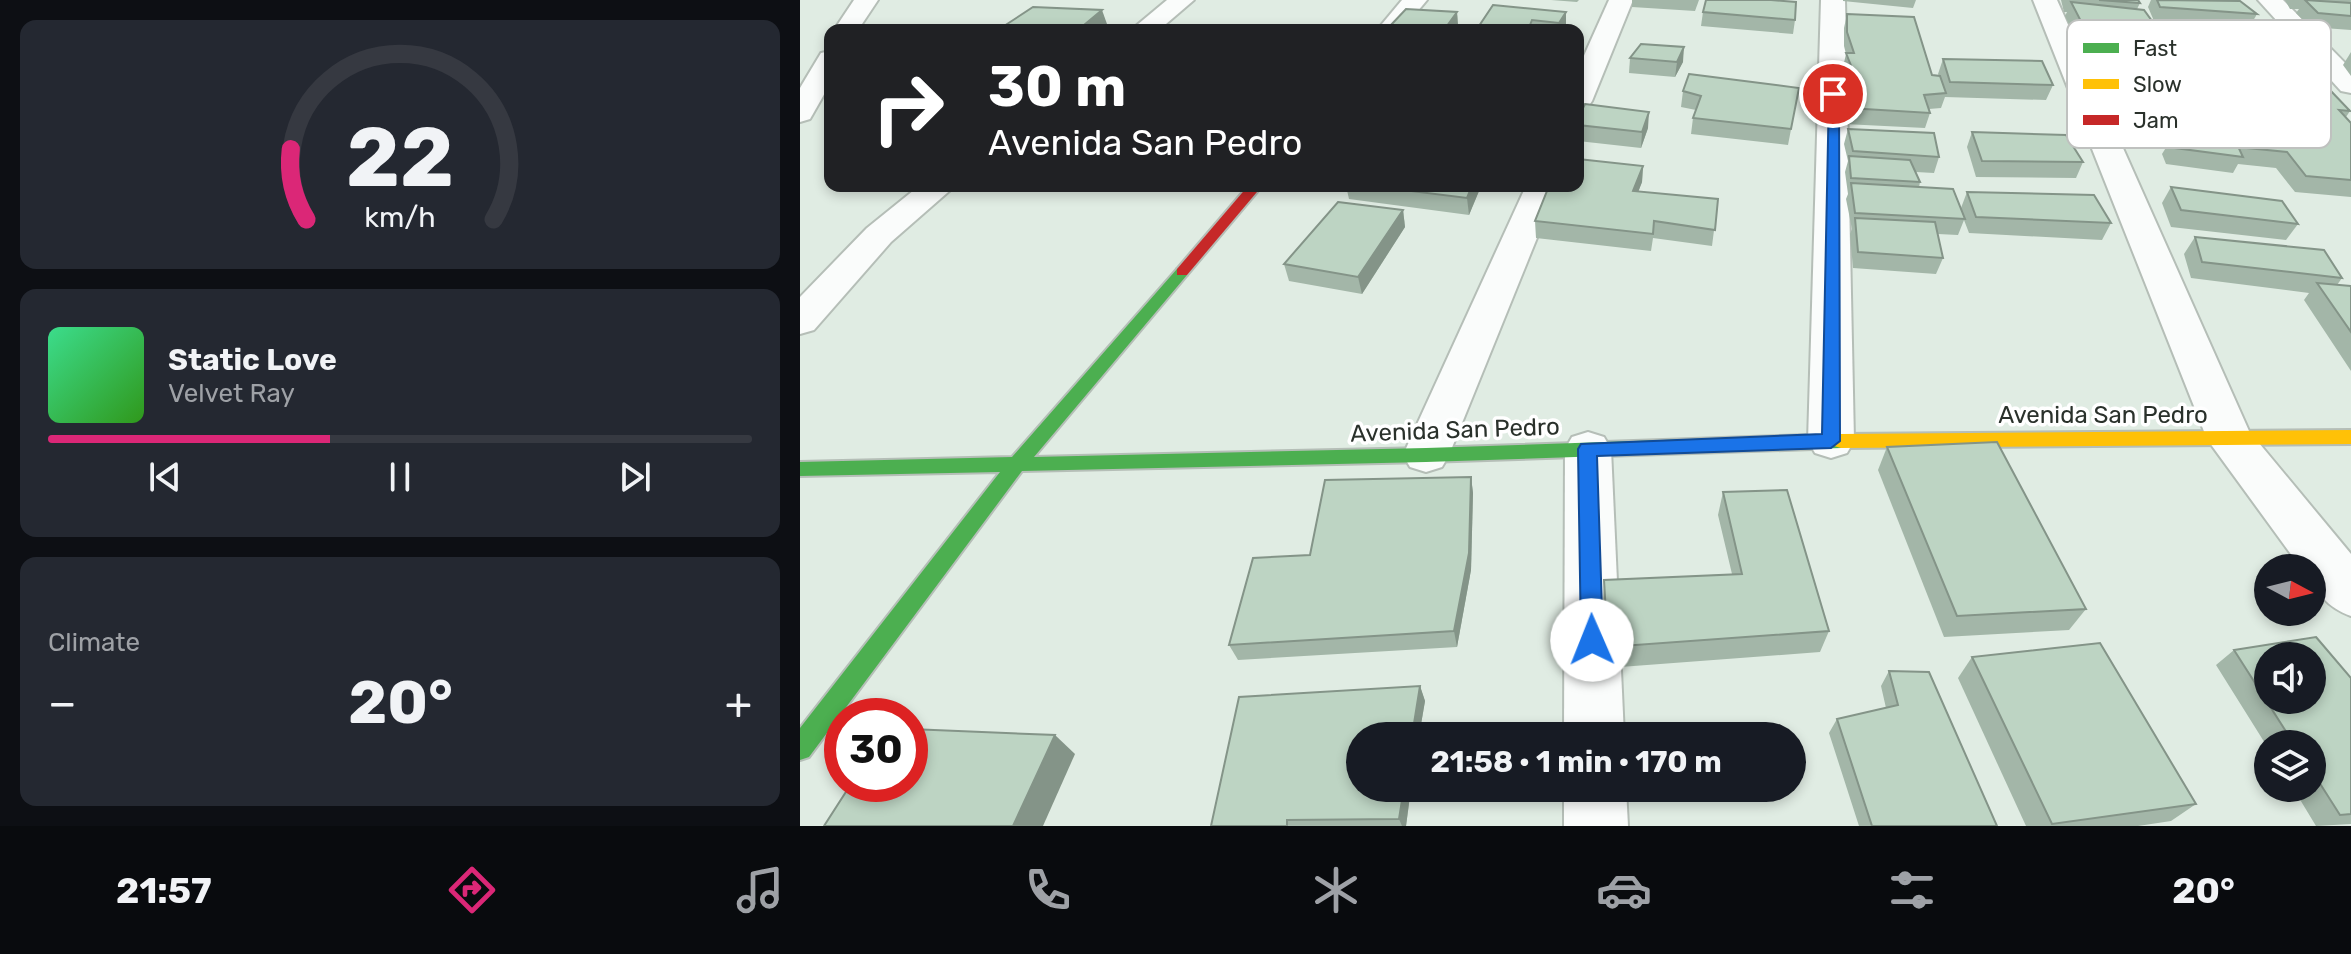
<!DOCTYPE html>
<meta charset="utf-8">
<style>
body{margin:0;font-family:Rubik,sans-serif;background:#242831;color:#f1f3f6;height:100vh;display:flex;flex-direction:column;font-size:30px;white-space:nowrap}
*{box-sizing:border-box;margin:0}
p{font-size:26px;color:#9ea1a6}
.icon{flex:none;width:44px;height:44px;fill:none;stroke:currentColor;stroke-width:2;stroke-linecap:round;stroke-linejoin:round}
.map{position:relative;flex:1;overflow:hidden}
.sheet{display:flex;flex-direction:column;gap:20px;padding:20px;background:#0d0f14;width:800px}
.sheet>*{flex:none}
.banner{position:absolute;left:24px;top:24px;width:760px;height:168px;border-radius:16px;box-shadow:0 4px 12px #0003;background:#202124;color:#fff;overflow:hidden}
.needle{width:52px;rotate:97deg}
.buttons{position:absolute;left:1454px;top:554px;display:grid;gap:16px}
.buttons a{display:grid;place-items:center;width:72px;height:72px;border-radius:50%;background:#171b24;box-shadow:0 4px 12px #0003;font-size:40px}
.speed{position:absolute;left:24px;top:698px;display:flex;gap:16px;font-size:40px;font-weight:700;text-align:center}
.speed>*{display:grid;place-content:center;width:104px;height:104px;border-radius:50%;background:#171b24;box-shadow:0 4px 12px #0003;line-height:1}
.speed .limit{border:12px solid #d22;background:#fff;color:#111}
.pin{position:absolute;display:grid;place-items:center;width:68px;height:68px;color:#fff;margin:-34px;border:4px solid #fff;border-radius:50%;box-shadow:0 2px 8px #0007}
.me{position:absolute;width:88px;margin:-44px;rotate:359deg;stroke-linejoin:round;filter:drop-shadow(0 0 6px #0008)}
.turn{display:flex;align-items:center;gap:28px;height:168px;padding:0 32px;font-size:36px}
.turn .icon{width:104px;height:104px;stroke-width:2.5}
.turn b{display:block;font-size:56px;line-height:68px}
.big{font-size:60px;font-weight:700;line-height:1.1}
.sheet .widget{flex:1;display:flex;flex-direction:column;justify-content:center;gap:12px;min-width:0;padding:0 28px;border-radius:16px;background:#242831}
.sheet .dial{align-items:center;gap:0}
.dial svg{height:208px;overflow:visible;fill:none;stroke:#363941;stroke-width:7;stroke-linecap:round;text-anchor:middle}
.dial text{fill:#f1f3f6;stroke:none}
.song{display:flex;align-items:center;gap:24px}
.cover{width:96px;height:96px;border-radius:12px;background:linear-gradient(135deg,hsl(150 70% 55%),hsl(110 70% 35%))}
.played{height:8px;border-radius:4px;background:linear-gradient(90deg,#db2777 40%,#363941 40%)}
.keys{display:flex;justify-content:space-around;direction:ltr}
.heat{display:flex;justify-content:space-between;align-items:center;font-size:44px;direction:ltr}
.trip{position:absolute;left:546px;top:722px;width:460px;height:80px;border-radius:40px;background:#171b24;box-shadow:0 4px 12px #0003;font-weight:700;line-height:80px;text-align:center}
.tabs{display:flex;height:128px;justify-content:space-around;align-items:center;background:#090b0e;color:#9ea1a6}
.tabs .icon{width:56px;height:56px}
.tabs .current{color:#db2777}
.tabs b{font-size:36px;color:#f1f3f6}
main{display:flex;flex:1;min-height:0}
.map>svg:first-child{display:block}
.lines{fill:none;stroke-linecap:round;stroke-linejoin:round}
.street-casing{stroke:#b5beb7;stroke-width:4}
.fast-casing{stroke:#b5beb7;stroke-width:4}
.slow-casing{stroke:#b5beb7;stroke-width:4}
.jam-casing{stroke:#b5beb7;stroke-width:4}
.street{fill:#fafcfb;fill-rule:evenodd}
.fast{fill:#4caf50;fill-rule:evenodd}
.slow{fill:#ffc107;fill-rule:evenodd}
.jam{fill:#c62828;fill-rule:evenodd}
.wall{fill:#a3b6a8;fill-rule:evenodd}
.shaded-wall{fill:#849488}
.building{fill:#bdd4c3;stroke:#849488;stroke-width:2;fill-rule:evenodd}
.route{fill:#1a73e8;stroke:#114b97;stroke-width:2}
.labels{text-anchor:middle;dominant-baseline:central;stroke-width:7;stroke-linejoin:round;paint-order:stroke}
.street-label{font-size:24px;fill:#2a312b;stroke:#fff}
.key{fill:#fff;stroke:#bfc1bf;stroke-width:2}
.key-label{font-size:22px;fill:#2a312b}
</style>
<main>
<section class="sheet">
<div class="widget dial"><svg viewBox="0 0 100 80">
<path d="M14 69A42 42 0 1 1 86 69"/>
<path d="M14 69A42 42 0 0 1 8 42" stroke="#db2777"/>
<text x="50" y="56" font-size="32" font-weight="700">22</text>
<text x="50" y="72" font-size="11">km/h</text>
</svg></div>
<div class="widget">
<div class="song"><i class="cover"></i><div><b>Static Love</b><p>Velvet Ray</p></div></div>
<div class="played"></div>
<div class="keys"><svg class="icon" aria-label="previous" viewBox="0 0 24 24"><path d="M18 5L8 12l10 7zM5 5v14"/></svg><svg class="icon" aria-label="pause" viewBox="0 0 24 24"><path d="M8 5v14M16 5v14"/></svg><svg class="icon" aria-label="next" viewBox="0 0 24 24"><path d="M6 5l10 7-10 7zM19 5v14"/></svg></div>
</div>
<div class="widget"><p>Climate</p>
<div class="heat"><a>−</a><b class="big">20°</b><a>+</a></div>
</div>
</section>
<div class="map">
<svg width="1551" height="826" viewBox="0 0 1551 826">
<rect width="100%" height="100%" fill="#e0ece3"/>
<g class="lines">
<defs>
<g id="street">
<path d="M54,0H78L58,30H34Z"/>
<path d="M367,0H394L359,30H331Z"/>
<path d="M602,0H627L602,30H577Z"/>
<path d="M809,0H833L792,101L788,107L778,110V69Z"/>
<path d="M1021,0H1045L1054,441L1047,453L1031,458L1015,453L1008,441Z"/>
<path d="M1233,0H1257L1449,431L1551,554V616C1529,608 1512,592 1512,568H1501L1407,439Z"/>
<path d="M1458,0H1483L1551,69V93L1541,91Z"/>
<path d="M30,51V84L10,119L0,122V88L21,53Z"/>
<path d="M119,186H155L91,242L14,330L0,334V297L67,228Z"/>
<path d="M726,186H758L649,455L642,467L626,472L610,467L603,455Z"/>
<path d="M788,432L804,437L811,449L824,736H764L765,449L772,437Z"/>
<path d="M764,788H826L828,826H764Z"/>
</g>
<path id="fast" d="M382,267L387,269V275L234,457L626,448L1041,434L1048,436L1050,441L1048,446L1041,448L626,462L222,471L9,757L0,760V728L200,472L0,476V462L212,457L377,269Z"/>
<path id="slow" d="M1551,430V444L1041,448L1034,446L1032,441L1034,436L1041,434Z"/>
<path id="jam" d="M448,186H462L387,275H377V269Z"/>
</defs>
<use href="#street" class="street-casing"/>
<use href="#fast" class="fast-casing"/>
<use href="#slow" class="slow-casing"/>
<use href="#jam" class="jam-casing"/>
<use href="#street" class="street"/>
<use href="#fast" class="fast"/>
<use href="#slow" class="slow"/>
<use href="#jam" class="jam"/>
</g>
<g class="wall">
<path d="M751,0H779L777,2Z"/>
<path d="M832,0H899L895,11L832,7Z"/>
<path d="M1043,0H1116L1113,8L1043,1Z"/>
<path d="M1261,0H1339L1340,3L1337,9L1355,25L1382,38L1388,27L1485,48L1476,63L1388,54L1381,42L1375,54L1280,46L1265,16L1267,12H1264Z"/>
<path d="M1351,0H1428L1457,14L1449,28L1354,21L1348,7Z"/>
<path d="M1485,0H1551V30L1510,27L1496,13L1499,9H1490Z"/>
<path d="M657,12L658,26L656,30H590V26Z"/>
<path d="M766,12V26L764,30H679V26Z"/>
<path d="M903,12L995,20L993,34L901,26Z"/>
<path d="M1047,14L1132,75L1139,76L1138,74L1143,59L1253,85L1246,100L1145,97L1141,108L1129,109L1130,113L1125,128L1044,124L1040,106L1046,75L1043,67L1046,54L1044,46V28Z"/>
<path d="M1551,52V76L1543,65Z"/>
<path d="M830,58L883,62L875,77L829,73Z"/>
<path d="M1307,68L1410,93L1417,81L1550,111L1546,117L1551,123V197L1495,192L1476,168L1438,164L1433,173L1366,164L1362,154L1367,146L1326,142L1317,122L1325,106L1416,116L1409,98L1402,110L1307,102L1301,83ZM1419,116L1459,120L1463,125L1430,122L1421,138L1415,137L1422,125Z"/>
<path d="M999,88L988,145L891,134L893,118L896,110L881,107L883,91Z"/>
<path d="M778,118L848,128L841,148L778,141Z"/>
<path d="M1048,129L1139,157L1134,173L1116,172L1120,182L1119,187L1161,208L1167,192L1311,223L1302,240L1169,233L1164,220L1158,235L1138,234L1143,258L1136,274L1053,268L1050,234L1052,229L1046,199L1048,194L1045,172L1048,161L1044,144Z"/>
<path d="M1172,132L1283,162L1276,178L1176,177L1167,147Z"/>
<path d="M843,166L842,182L838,192L918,199L912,246L853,238L851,251L736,238L735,221Z"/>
<path d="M546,186H678L679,191L669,215L549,199Z"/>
<path d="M1371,187L1498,224L1486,240L1371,227L1362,203Z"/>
<path d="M603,210L605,227L562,294L489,281L484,264Z"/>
<path d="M1395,237L1542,278L1537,285L1551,286V371L1504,300L1509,293L1391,278L1384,254Z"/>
<path d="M1087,447L1286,609L1269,630L1144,637L1078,470Z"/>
<path d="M671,477L673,493L671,570L657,647L438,660L429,645Z"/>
<path d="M923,492L1029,631L1020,652L807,668L803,602L804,580L932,574L918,515Z"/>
<path d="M1434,650L1551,678V824L1516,826L1493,788H1512V744H1468V748L1416,665Z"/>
<path d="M1172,657L1396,804L1371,821L1338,826H1226L1158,678Z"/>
<path d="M1089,671L1197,826H1059L1029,733L1037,719L1086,708L1081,686Z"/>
<path d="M620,686L625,701L619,736H560V788H611L606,826H411L439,697Z"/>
</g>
<g class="shaded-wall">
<path d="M302,10L307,24L301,30H278Z"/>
<path d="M657,12L658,26L656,30H644Z"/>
<path d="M766,12V26L764,30H759V23Z"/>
<path d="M884,47L883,62L875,77L877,62Z"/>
<path d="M849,112L848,128L841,148L842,132Z"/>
<path d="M843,166L842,182L832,208L833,191Z"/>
<path d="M672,186H678L679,191L669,215L667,198Z"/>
<path d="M603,210L605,227L562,294L558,277Z"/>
<path d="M671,477L673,493L671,570L657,647L654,631Z"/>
<path d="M620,686L625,701L619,736H612Z"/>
<path d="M255,735L275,754L243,826H213Z"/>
<path d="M604,788H611L606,826H602L599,819Z"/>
</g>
<g class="building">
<path d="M906,0H971L996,2L995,20L903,12Z"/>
<path d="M1299,0H1338L1340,3Z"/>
<path d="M1357,0L1440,1L1457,14L1360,7Z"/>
<path d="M1505,0L1551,3V16L1518,13Z"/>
<path d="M1271,2L1344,10L1355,25L1374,27L1382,39L1286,31Z"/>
<path d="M693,5L766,12L759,23L732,20L728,30H714L679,26Z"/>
<path d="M233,7L302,10L278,30L201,28Z"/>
<path d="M606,9L657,12L644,30L590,26Z"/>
<path d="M1047,14L1114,17L1132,75L1140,76L1146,93L1124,95L1130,113L1048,108L1044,91L1046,72L1054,73L1046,53H1054L1047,32Z"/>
<path d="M841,44L884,47L877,62L830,58Z"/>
<path d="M1143,59L1242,61L1253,85L1150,82Z"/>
<path d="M889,74L999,88L991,129L893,118L901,96L883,91Z"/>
<path d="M1417,81L1530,90L1550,111L1539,110L1551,123V180L1506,176L1487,152L1447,148L1430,122L1488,128L1468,104L1424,101Z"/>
<path d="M785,104L849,112L842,132L778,125V118Z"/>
<path d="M1048,129L1134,133L1139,157L1053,151Z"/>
<path d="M1172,132L1266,135L1283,162L1182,161Z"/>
<path d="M1377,132L1435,140L1443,157L1375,148L1371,139H1380Z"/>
<path d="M1049,156L1110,160L1120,182L1051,178Z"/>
<path d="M778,159L843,166L833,191L918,199L915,230L854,221L853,234L735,221L749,186H778Z"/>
<path d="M1051,183L1153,189L1165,219L1055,213Z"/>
<path d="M571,186H672L667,198Z"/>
<path d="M1371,187L1482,201L1498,224L1381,210Z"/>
<path d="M1167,192L1294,195L1311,223L1176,217Z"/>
<path d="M538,202L603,210L558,277L484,264Z"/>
<path d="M1055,218L1135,222L1143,258L1058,252Z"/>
<path d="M1395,237L1524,250L1542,278L1402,262Z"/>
<path d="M1517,283L1551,286V332Z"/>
<path d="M1197,442L1286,609L1157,616L1087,447Z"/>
<path d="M671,477L669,553L654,631L429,645L453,558L510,555L525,480Z"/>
<path d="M987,490L1029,631L808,647L804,580L942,574L923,492Z"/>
<path d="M1516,637L1551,678V814L1540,815L1512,771V744H1494L1434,650ZM1468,656H1512V700H1468Z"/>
<path d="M1300,643L1396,804L1252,824L1172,657Z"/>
<path d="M1089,671L1129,672L1197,826H1072L1037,719L1098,705Z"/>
<path d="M620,686L612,736H560V788H604L599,819L487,820V826H411L439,697Z"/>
<path d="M110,729L255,735L213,826H24L51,784H110Z"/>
</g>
<path class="route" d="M1029,92L1039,94L1040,441L1031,448L797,456L803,640L800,648L792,651L784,648L781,640L778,449L781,444L1022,434Z"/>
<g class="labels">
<g class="street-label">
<text x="1303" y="415">Avenida San Pedro</text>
<text transform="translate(655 430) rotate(-2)">Avenida San Pedro</text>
</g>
</g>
<rect x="1267" y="20" width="264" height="128" rx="12" class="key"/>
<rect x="1283" y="43" width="36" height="10" fill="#4caf50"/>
<rect x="1283" y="79" width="36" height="10" fill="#ffc107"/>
<rect x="1283" y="115" width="36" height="10" fill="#c62828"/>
<g class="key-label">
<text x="1333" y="56">Fast</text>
<text x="1333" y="92">Slow</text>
<text x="1333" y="128">Jam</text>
</g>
</svg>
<div class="buttons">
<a><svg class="needle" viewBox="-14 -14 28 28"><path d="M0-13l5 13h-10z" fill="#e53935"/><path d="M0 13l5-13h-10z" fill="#9ea1a6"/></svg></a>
<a><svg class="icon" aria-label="sound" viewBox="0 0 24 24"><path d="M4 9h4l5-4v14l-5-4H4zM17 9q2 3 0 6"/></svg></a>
<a><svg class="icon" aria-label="layers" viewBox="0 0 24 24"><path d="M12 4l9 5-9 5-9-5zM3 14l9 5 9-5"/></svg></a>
</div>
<div class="speed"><div class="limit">30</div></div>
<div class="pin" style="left:1033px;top:94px;background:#d93025"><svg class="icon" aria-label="arrive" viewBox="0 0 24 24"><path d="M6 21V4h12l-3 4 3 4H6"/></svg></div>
<svg class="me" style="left:792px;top:640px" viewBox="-20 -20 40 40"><circle r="19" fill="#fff"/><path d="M0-13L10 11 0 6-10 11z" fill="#1a73e8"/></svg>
<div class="trip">21:58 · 1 min · 170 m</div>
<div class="banner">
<div class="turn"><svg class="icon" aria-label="right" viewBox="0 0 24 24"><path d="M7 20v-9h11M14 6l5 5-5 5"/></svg><div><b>30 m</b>Avenida San Pedro</div></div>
</div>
</div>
</main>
<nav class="tabs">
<b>21:57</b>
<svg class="icon current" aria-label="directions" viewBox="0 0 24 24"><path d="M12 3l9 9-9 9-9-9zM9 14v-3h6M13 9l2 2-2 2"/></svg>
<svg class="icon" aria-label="music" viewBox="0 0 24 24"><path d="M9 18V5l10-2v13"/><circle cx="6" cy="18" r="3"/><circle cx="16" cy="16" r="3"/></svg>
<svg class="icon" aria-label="phone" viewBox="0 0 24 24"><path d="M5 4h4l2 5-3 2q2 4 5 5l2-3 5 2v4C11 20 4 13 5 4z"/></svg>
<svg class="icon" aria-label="climate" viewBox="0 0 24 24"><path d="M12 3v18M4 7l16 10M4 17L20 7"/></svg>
<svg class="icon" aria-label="car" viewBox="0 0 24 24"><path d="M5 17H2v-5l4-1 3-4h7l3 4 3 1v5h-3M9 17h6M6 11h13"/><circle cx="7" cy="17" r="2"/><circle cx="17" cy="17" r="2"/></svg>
<svg class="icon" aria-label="filters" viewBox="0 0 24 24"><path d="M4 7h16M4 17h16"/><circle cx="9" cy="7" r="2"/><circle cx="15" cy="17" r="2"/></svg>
<b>20°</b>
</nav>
